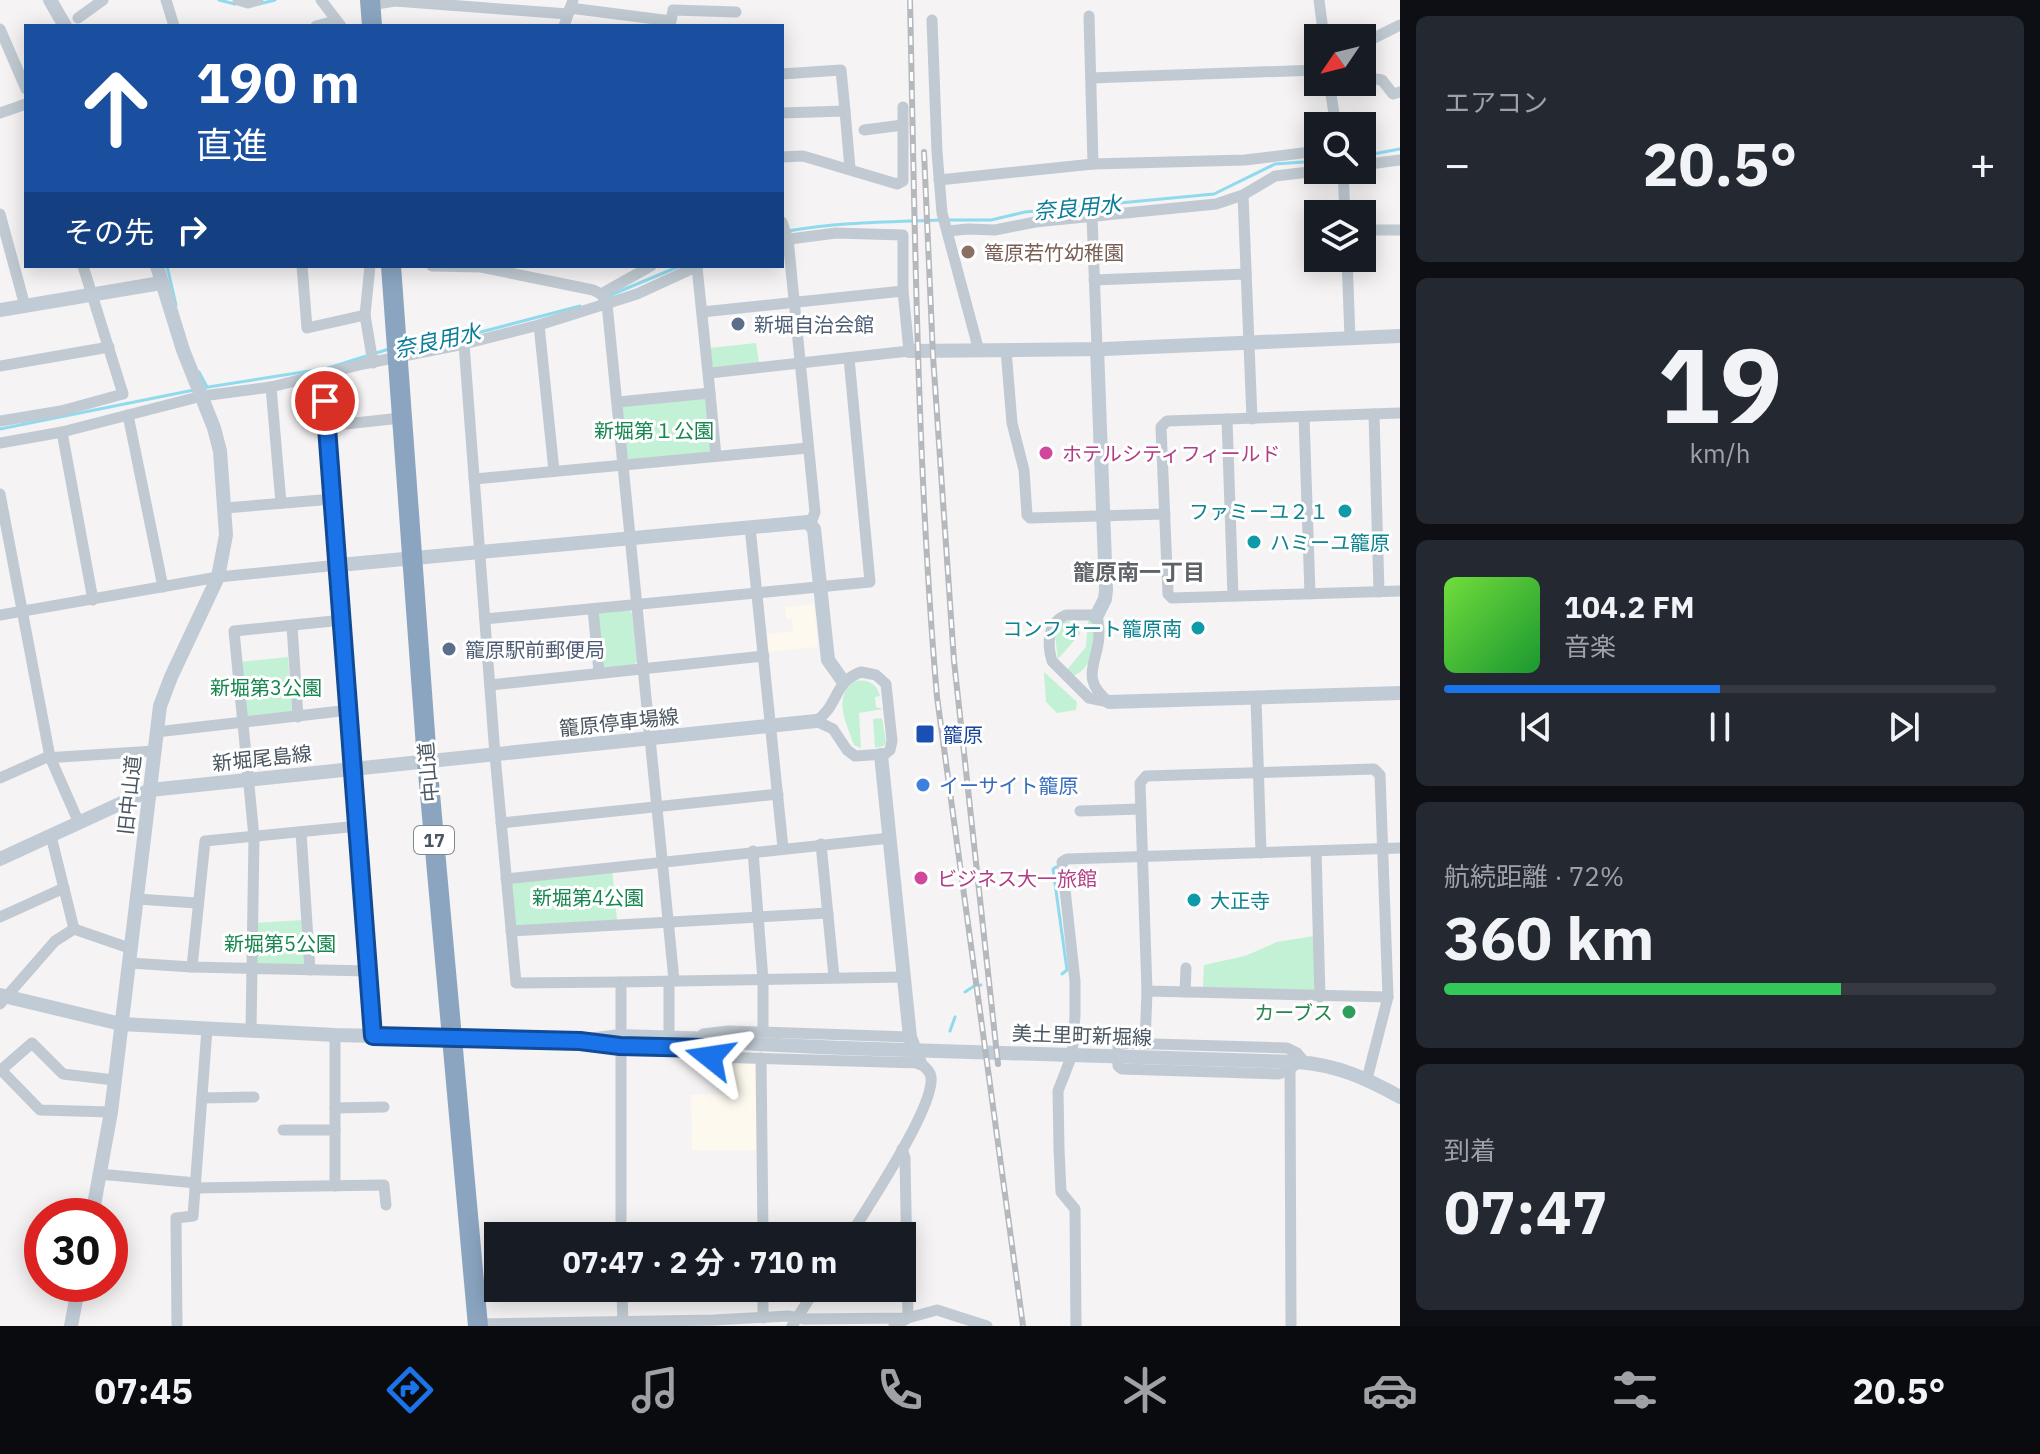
<!DOCTYPE html>
<html lang="ja">
<meta charset="utf-8">
<style>
body{margin:0;font-family:"IBM Plex Sans","Noto Sans JP",sans-serif;background:#242831;color:#f1f3f6;height:100vh;display:flex;flex-direction:column;font-size:30px;white-space:nowrap}
*{box-sizing:border-box;margin:0}
p{font-size:26px;color:#9ea1a6}
.icon{flex:none;width:44px;height:44px;fill:none;stroke:currentColor;stroke-width:2;stroke-linecap:round;stroke-linejoin:round}
.map{position:relative;flex:1;overflow:hidden}
.details{display:flex;flex-direction:column;gap:16px;padding:16px;background:#0d0f14;width:640px}
.details>*{flex:none}
.top-card{position:absolute;left:24px;top:24px;width:760px;height:244px;border-radius:0px;box-shadow:0 4px 20px #0003;background:#1a4fa0;color:#fff;overflow:hidden}
.needle{width:52px;rotate:235deg}
.buttons{position:absolute;left:1304px;top:24px;display:grid;gap:16px}
.buttons a{display:grid;place-items:center;width:72px;height:72px;border-radius:0px;background:#171b24;box-shadow:0 4px 20px #0003;font-size:40px}
.speed{position:absolute;left:24px;top:1198px;display:flex;gap:16px;font-size:40px;font-weight:700;text-align:center}
.speed>*{display:grid;place-content:center;width:104px;height:104px;border-radius:50%;background:#171b24;box-shadow:0 4px 20px #0003;line-height:1}
.speed .limit{border:12px solid #d22;background:#fff;color:#111}
.pin{position:absolute;display:grid;place-items:center;width:68px;height:68px;color:#fff;margin:-34px;border:4px solid #fff;border-radius:50%;box-shadow:0 2px 8px #0007}
.me{position:absolute;width:88px;margin:-44px;rotate:285deg;stroke-linejoin:round;filter:drop-shadow(0 0 6px #0008)}
.turn{display:flex;align-items:center;gap:28px;height:168px;padding:0 40px;font-size:36px}
.turn .icon{width:104px;height:104px;stroke-width:2.5}
.turn b{display:block;font-size:56px;line-height:68px}
.then{display:flex;align-items:center;height:76px;padding:0 40px;background:#0003;gap:16px;font-size:30px}
.big{font-size:60px;font-weight:700;line-height:1.1}
.details .tile{flex:1;display:flex;flex-direction:column;justify-content:center;gap:12px;min-width:0;padding:0 28px;border-radius:12px;background:#242831}
.details .dial{align-items:center;gap:0}
.dial b{font-size:104px;line-height:1}
.song{display:flex;align-items:center;gap:24px}
.cover{width:96px;height:96px;border-radius:12px;background:linear-gradient(135deg,hsl(100 70% 55%),hsl(130 70% 35%))}
.played{height:8px;border-radius:4px;background:linear-gradient(90deg,#1a73e8 50%,#363941 50%)}
.keys{display:flex;justify-content:space-around;direction:ltr}
.heat{display:flex;justify-content:space-between;align-items:center;font-size:44px;direction:ltr}
.charge{height:12px;border-radius:6px;background:linear-gradient(90deg,#34c759 72%,#363941 0)}
.trip{position:absolute;left:484px;top:1222px;width:432px;height:80px;border-radius:0px;background:#171b24;box-shadow:0 4px 20px #0003;font-weight:700;line-height:80px;text-align:center}
.menu{display:flex;height:128px;justify-content:space-around;align-items:center;background:#090b0e;color:#9ea1a6}
.menu .icon{width:56px;height:56px}
.menu .active{color:#1a73e8}
.menu b{font-size:36px;color:#f1f3f6}
main{display:flex;flex:1;min-height:0}
.map>svg:first-child{display:block}
.commercial{fill:#fdf9ef}
.green{fill:#c3f1d5}
.lines{fill:none;stroke-linecap:round;stroke-linejoin:round}
.stream{stroke:#90daee;stroke-width:3}
.street{stroke:#c1cad2;stroke-width:11}
.secondary{stroke:#c1cbd6;stroke-width:14}
.highway{stroke:#8ba5c1;stroke-width:20}
.rail-casing{stroke:#b5b8bd;stroke-width:6}
.rail{stroke:#fff;stroke-width:3;stroke-dasharray:9;stroke-linecap:butt}
.route-casing{stroke:#114b97;stroke-width:20}
.route{stroke:#1a73e8;stroke-width:14}
.education-dot{fill:#8d6e63;stroke:#fff;stroke-width:3}
.service-dot{fill:#5c6f8a;stroke:#fff;stroke-width:3}
.hotel-dot{fill:#d1479c;stroke:#fff;stroke-width:3}
.culture-dot{fill:#0f9aa8;stroke:#fff;stroke-width:3}
.transit-dot{fill:#1a4fb4;stroke:#fff;stroke-width:3}
.shop-dot{fill:#3f7fe0;stroke:#fff;stroke-width:3}
.leisure-dot{fill:#2e9e5b;stroke:#fff;stroke-width:3}
.labels{text-anchor:middle;dominant-baseline:central;stroke-width:6;stroke-linejoin:round;paint-order:stroke}
.shield{fill:#fff;stroke:#808990;stroke-width:2}
.shield-label{font-size:18px;font-weight:bold;fill:#4a5661}
.education-label{font-size:20px;fill:#785e54;stroke:#fff;text-anchor:start}
.service-label{font-size:20px;fill:#4e5e75;stroke:#fff;text-anchor:start}
.park-label{font-size:20px;fill:#17864f;stroke:#fff}
.hotel-label{font-size:20px;fill:#b23c85;stroke:#fff;text-anchor:start}
.culture-label{font-size:20px;fill:#0d838f;stroke:#fff;text-anchor:end}
.street-label{font-size:20px;fill:#4a5661;stroke:#fff}
.transit-label{font-size:20px;fill:#164399;stroke:#fff;text-anchor:start}
.shop-label{font-size:20px;fill:#366cbe;stroke:#fff;text-anchor:start}
.leisure-label{font-size:20px;fill:#27864d;stroke:#fff;text-anchor:end}
.water-label{font-size:22px;font-style:italic;fill:#0c7c9b;stroke:#fff}
.neighbourhood-label{font-size:22px;font-weight:bold;fill:#5f6368;stroke:#fff}
</style>
<main>
<div class="map">
<svg width="1400" height="1326" viewBox="0 0 1400 1326">
<rect width="100%" height="100%" fill="#f5f3f3"/>
<g class="commercial">
<path d="M814,604L818,647L769,652L767,634L793,631L792,619H786L785,607Z"/>
<path d="M727,1061L758,1063L759,1150H692L691,1095L726,1094Z"/>
</g>
<g class="green">
<path d="M756,343L759,363L714,367L711,365L710,348Z"/>
<path d="M703,396L707,399L711,450L708,453L630,460L627,457L622,408L624,404Z"/>
<path d="M629,610L632,613L637,662L634,665L606,668L601,665L596,617L599,613Z"/>
<path d="M1088,620L1094,622C1097,640 1092,671 1072,676L1065,672L1086,647Z"/>
<path d="M1067,621L1078,623L1080,634L1058,659L1055,636L1062,623Z"/>
<path d="M288,657L292,712L247,718L239,662Z"/>
<path d="M1044,672L1077,702L1076,710L1057,713L1046,702Z"/>
<path d="M856,681C868,679 877,684 880,696L875,697L876,707L883,709L859,713L861,748L854,745C847,724 831,695 856,681Z"/>
<path d="M882,718L886,742L884,746L875,748L873,719Z"/>
<path d="M612,869L617,920L517,926L514,923L510,884Z"/>
<path d="M303,920L305,963L303,966L258,964L255,960L256,923Z"/>
<path d="M1314,936L1316,988L1312,991L1203,987L1204,965L1245,956L1277,942Z"/>
</g>
<g class="lines">
<g class="stream">
<path d="M219,0L235,4"/>
<path d="M259,4L275,0"/>
<path d="M1362,156L1400,149"/>
<path d="M947,220H991L1025,212L1214,194L1275,164L1318,161"/>
<path d="M788,231C838,222 888,222 940,220"/>
<path d="M167,266L176,305"/>
<path d="M606,297L680,266"/>
<path d="M404,346L454,339L580,306"/>
<path d="M328,368L389,349"/>
<path d="M199,372L207,387"/>
<path d="M202,388L316,370"/>
<path d="M0,429L194,390"/>
<path d="M1056,867L1053,869L1067,970L1062,974"/>
<path d="M965,992L974,986L981,985"/>
<path d="M950,1031L955,1017"/>
</g>
<g class="street">
<path d="M166,0L174,26"/>
<path d="M238,0L248,3L258,0"/>
<path d="M321,0L341,26"/>
<path d="M1319,0L1324,38"/>
<path d="M370,5L395,1L568,14"/>
<path d="M570,8L671,21L673,10L736,12"/>
<path d="M1089,16L1093,164"/>
<path d="M78,18L103,0"/>
<path d="M932,20L937,152L942,213L979,351"/>
<path d="M316,26L335,21"/>
<path d="M564,26L573,0"/>
<path d="M0,29L26,89"/>
<path d="M1362,44L1400,25"/>
<path d="M782,74L841,70L845,111"/>
<path d="M1091,78L1318,70"/>
<path d="M1329,82L1336,126"/>
<path d="M1331,92L1376,79L1382,80L1393,94L1400,92"/>
<path d="M0,113L26,104"/>
<path d="M782,113L845,111L850,169"/>
<path d="M1362,126L1365,125"/>
<path d="M864,130L903,125"/>
<path d="M782,157L803,156L897,184L903,181V107"/>
<path d="M1362,165L1400,160"/>
<path d="M1343,170L1345,214"/>
<path d="M939,180L1093,164L1245,160L1318,151"/>
<path d="M1243,195L1252,419"/>
<path d="M0,214L25,306"/>
<path d="M1092,217L1097,348"/>
<path d="M782,222L788,239L815,512L811,523"/>
<path d="M1362,230H1400"/>
<path d="M948,231L968,229L995,230L1035,222L1216,204L1243,195L1275,176L1326,170"/>
<path d="M1347,258L1350,338"/>
<path d="M302,266L307,328L365,315"/>
<path d="M370,266L365,315L373,363"/>
<path d="M432,266L481,267L593,290L601,294L607,304L674,980"/>
<path d="M697,267L710,393"/>
<path d="M1094,280L1246,274"/>
<path d="M601,294L651,266"/>
<path d="M702,312L903,291"/>
<path d="M539,325L554,471"/>
<path d="M464,344L495,755L516,983L621,982"/>
<path d="M1006,350L1012,423L1024,470L1027,515L1030,518L1165,514"/>
<path d="M0,366L109,347"/>
<path d="M710,373L909,351L903,291V235L836,233L782,240"/>
<path d="M323,376L373,1036"/>
<path d="M271,387L281,503"/>
<path d="M618,402L710,393L716,456"/>
<path d="M1400,413L1167,421L1161,427L1168,594L1172,598L1400,591"/>
<path d="M1374,414L1379,592"/>
<path d="M128,415L163,587"/>
<path d="M1304,417L1310,594"/>
<path d="M1227,419L1233,596"/>
<path d="M0,421L61,411L123,394L83,266"/>
<path d="M327,426L401,418"/>
<path d="M62,432L93,600"/>
<path d="M0,443L62,432L202,396L271,387L363,364L464,344L539,325L637,294L698,266"/>
<path d="M474,479L808,448"/>
<path d="M0,494L50,757L79,823"/>
<path d="M225,508L333,499"/>
<path d="M750,527L783,848"/>
<path d="M593,609L599,672"/>
<path d="M0,615L218,577L339,565"/>
<path d="M1066,615H1092L1098,621C1105,659 1074,674 1109,702L1089,698L1052,661C1047,644 1047,623 1066,615Z"/>
<path d="M485,619L870,582L849,358"/>
<path d="M292,626L298,717"/>
<path d="M861,672L876,675L886,684L892,741L890,750L885,754L855,756L847,750L833,729L816,721C839,706 833,682 861,672Z"/>
<path d="M490,685L764,656"/>
<path d="M1256,698L1261,853"/>
<path d="M156,732L350,710"/>
<path d="M0,778L45,758L154,751"/>
<path d="M1080,811L1140,809"/>
<path d="M501,823L778,794"/>
<path d="M301,832L310,970"/>
<path d="M821,844L834,977"/>
<path d="M753,851L763,980V1032"/>
<path d="M1316,851L1320,997"/>
<path d="M506,879L890,838"/>
<path d="M137,899L197,903"/>
<path d="M0,917L64,888"/>
<path d="M74,929L132,949"/>
<path d="M511,931L828,913"/>
<path d="M130,963L192,967L205,841L359,826"/>
<path d="M192,967L369,971"/>
<path d="M669,981V1044"/>
<path d="M1147,991L1388,997"/>
<path d="M1185,992L1186,968"/>
<path d="M0,1004L55,941L74,929L51,836"/>
<path d="M251,1031L254,837L234,631L343,620"/>
<path d="M703,1034L728,1031L910,1037"/>
<path d="M704,1038L703,1048L710,1057L920,1063C925,1067 930,1071 931,1077C935,1107 867,1207 850,1236"/>
<path d="M1145,1044L1147,991L1140,783L1146,776L1374,769L1380,775L1388,997L1367,1079"/>
<path d="M761,1058L763,1236"/>
<path d="M1290,1069L1279,1074L1122,1069L1118,1066V1046L1121,1043L1287,1048L1297,1053L1305,1063"/>
<path d="M202,1098L254,1097"/>
<path d="M335,1108L384,1107"/>
<path d="M111,1112L40,1110L1,1070L32,1043L63,1074L114,1080"/>
<path d="M283,1130H335"/>
<path d="M99,1174L196,1183"/>
<path d="M335,1186V1035"/>
<path d="M195,1188L384,1185L386,1205"/>
<path d="M621,1236V982L904,977"/>
<path d="M622,1288L623,1326"/>
<path d="M763,1288V1318"/>
<path d="M478,1324L714,1320L788,1316L805,1319L908,1318L937,1310L987,1326"/>
<path d="M177,1326L176,1218L193,1216L207,1029"/>
<path d="M792,1326L816,1288"/>
<path d="M894,1326L908,1318L905,1158L902,1149"/>
<path d="M1076,1326L1075,1209L1061,1192L1059,1149L1058,1091L1072,1055L1075,1016V981L1062,862L1067,859L1400,848"/>
<path d="M1291,1326L1290,1069L1295,1065"/>
</g>
<g class="secondary">
<path d="M50,0L65,26"/>
<path d="M0,310L161,283"/>
<path d="M909,351L1104,349L1400,336"/>
<path d="M339,565L808,522L814,529L828,660L843,681"/>
<path d="M1096,617L1105,599L1106,590L1097,348"/>
<path d="M1109,702L1400,693"/>
<path d="M881,755L910,1037L920,1063"/>
<path d="M0,859L150,790L816,721"/>
<path d="M0,995L121,1024L335,1035L580,1041L620,1046L699,1048"/>
<path d="M580,1041L620,1036L717,1039L756,1044L842,1048L1298,1062C1337,1065 1366,1078 1400,1097"/>
<path d="M92,1216L111,1112L160,706L171,677L218,577L226,535L220,451L214,428L183,350L157,266"/>
<path d="M71,1326L79,1284"/>
</g>
<g class="highway">
<path d="M370,0L372,26"/>
<path d="M391,266L427,761L478,1326"/>
</g>
<defs>
<g id="rail">
<path d="M910,0C915,232 917,466 937,697L1023,1326"/>
<path d="M924,152L933,356L954,661L998,1064"/>
</g>
</defs>
<use href="#rail" class="rail-casing"/>
<use href="#rail" class="rail"/>
</g>
<g class="lines">
<defs>
<path id="route" d="M325,401L373,1036L580,1041L620,1046L703,1048L710,1057"/>
</defs>
<use href="#route" class="route-casing"/>
<use href="#route" class="route"/>
</g>
<circle class="education-dot" cx="968" cy="252" r="8"/>
<g class="service-dot">
<circle cx="738" cy="324" r="8"/>
<circle cx="449" cy="649" r="8"/>
</g>
<g class="hotel-dot">
<circle cx="1046" cy="453" r="8"/>
<circle cx="921" cy="878" r="8"/>
</g>
<g class="culture-dot">
<circle cx="1345" cy="511" r="8"/>
<circle cx="1254" cy="542" r="8"/>
<circle cx="1198" cy="628" r="8"/>
<circle cx="1194" cy="900" r="8"/>
</g>
<rect class="transit-dot" x="915" y="724" width="20" height="20" rx="4"/>
<circle class="shop-dot" cx="923" cy="785" r="8"/>
<circle class="leisure-dot" cx="1349" cy="1012" r="8"/>
<g class="labels">
<rect class="shield" x="414" y="826" width="40" height="28" rx="6"/>
<g class="shield-label">
<text x="434" y="840">17</text>
</g>
<g class="education-label">
<text x="984" y="252">篭原若竹幼稚園</text>
</g>
<g class="service-label">
<text x="754" y="324">新堀自治会館</text>
<text x="465" y="649">籠原駅前郵便局</text>
</g>
<g class="park-label">
<text x="654" y="430">新堀第１公園</text>
<text x="266" y="687">新堀第3公園</text>
<text x="588" y="897">新堀第4公園</text>
<text x="280" y="943">新堀第5公園</text>
</g>
<g class="hotel-label">
<text x="1062" y="453">ホテルシティフィールド</text>
<text x="937" y="878">ビジネス大一旅館</text>
</g>
<g class="culture-label">
<text x="1329" y="511">ファミーユ２１</text>
<text x="1270" y="542" text-anchor="start">ハミーユ籠原</text>
<text x="1182" y="628">コンフォート籠原南</text>
<text x="1210" y="900" text-anchor="start">大正寺</text>
</g>
<g class="street-label">
<text transform="translate(619 722) rotate(-6)">籠原停車場線</text>
<text transform="translate(262 758) rotate(-6)">新堀尾島線</text>
<text transform="translate(428 772) rotate(-95)">中山道</text>
<text transform="translate(129 795) rotate(-84)">旧中山道</text>
<text transform="translate(1082 1035) rotate(2)">美土里町新堀線</text>
</g>
<g class="transit-label">
<text x="943" y="734">籠原</text>
</g>
<g class="shop-label">
<text x="939" y="785">イーサイト籠原</text>
</g>
<g class="leisure-label">
<text x="1333" y="1012">カーブス</text>
</g>
<g class="water-label">
<text transform="translate(1077 207) rotate(-5)">奈良用水</text>
<text transform="translate(437 340) rotate(-12)">奈良用水</text>
</g>
<g class="neighbourhood-label">
<text x="1139" y="571">籠原南一丁目</text>
</g>
</g>
</svg>
<div class="buttons">
<a><svg class="needle" viewBox="-14 -14 28 28"><path d="M0-13l5 13h-10z" fill="#e53935"/><path d="M0 13l5-13h-10z" fill="#9ea1a6"/></svg></a>
<a><svg class="icon" aria-label="search" viewBox="0 0 24 24"><circle cx="10" cy="10" r="6"/><path d="M15 15l6 6"/></svg></a>
<a><svg class="icon" aria-label="layers" viewBox="0 0 24 24"><path d="M12 4l9 5-9 5-9-5zM3 14l9 5 9-5"/></svg></a>
</div>
<div class="speed"><div class="limit">30</div></div>
<div class="pin" style="left:325px;top:401px;background:#d93025"><svg class="icon" aria-label="arrive" viewBox="0 0 24 24"><path d="M6 21V4h12l-3 4 3 4H6"/></svg></div>
<svg class="me" style="left:710px;top:1057px" viewBox="-20 -20 40 40"><path d="M0-17L14 15 0 8-14 15z" fill="#1a73e8" stroke="#fff" stroke-width="4"/></svg>
<div class="trip">07:47 · 2 分 · 710 m</div>
<div class="top-card">
<div class="turn"><svg class="icon" aria-label="ahead" viewBox="0 0 24 24"><path d="M12 20V5M6 11l6-6 6 6"/></svg><div><b>190 m</b>直進</div></div>
<div class="then">その先<svg class="icon" aria-label="right" viewBox="0 0 24 24"><path d="M7 20v-9h11M14 6l5 5-5 5"/></svg></div>
</div>
</div>
<section class="details">
<div class="tile"><p>エアコン</p>
<div class="heat"><a>−</a><b class="big">20.5°</b><a>+</a></div>
</div>
<div class="tile dial"><b>19</b><p>km/h</p></div>
<div class="tile">
<div class="song"><i class="cover"></i><div><b>104.2 FM</b><p>音楽</p></div></div>
<div class="played"></div>
<div class="keys"><svg class="icon" aria-label="previous" viewBox="0 0 24 24"><path d="M18 5L8 12l10 7zM5 5v14"/></svg><svg class="icon" aria-label="pause" viewBox="0 0 24 24"><path d="M8 5v14M16 5v14"/></svg><svg class="icon" aria-label="next" viewBox="0 0 24 24"><path d="M6 5l10 7-10 7zM19 5v14"/></svg></div>
</div>
<div class="tile"><p>航続距離 · 72%</p><b class="big">360 km</b><div class="charge"></div></div>
<div class="tile"><p>到着</p><b class="big">07:47</b></div>
</section>
</main>
<nav class="menu">
<b>07:45</b>
<svg class="icon active" aria-label="directions" viewBox="0 0 24 24"><path d="M12 3l9 9-9 9-9-9zM9 14v-3h6M13 9l2 2-2 2"/></svg>
<svg class="icon" aria-label="music" viewBox="0 0 24 24"><path d="M9 18V5l10-2v13"/><circle cx="6" cy="18" r="3"/><circle cx="16" cy="16" r="3"/></svg>
<svg class="icon" aria-label="phone" viewBox="0 0 24 24"><path d="M5 4h4l2 5-3 2q2 4 5 5l2-3 5 2v4C11 20 4 13 5 4z"/></svg>
<svg class="icon" aria-label="climate" viewBox="0 0 24 24"><path d="M12 3v18M4 7l16 10M4 17L20 7"/></svg>
<svg class="icon" aria-label="car" viewBox="0 0 24 24"><path d="M5 17H2v-5l4-1 3-4h7l3 4 3 1v5h-3M9 17h6M6 11h13"/><circle cx="7" cy="17" r="2"/><circle cx="17" cy="17" r="2"/></svg>
<svg class="icon" aria-label="filters" viewBox="0 0 24 24"><path d="M4 7h16M4 17h16"/><circle cx="9" cy="7" r="2"/><circle cx="15" cy="17" r="2"/></svg>
<b>20.5°</b>
</nav>
